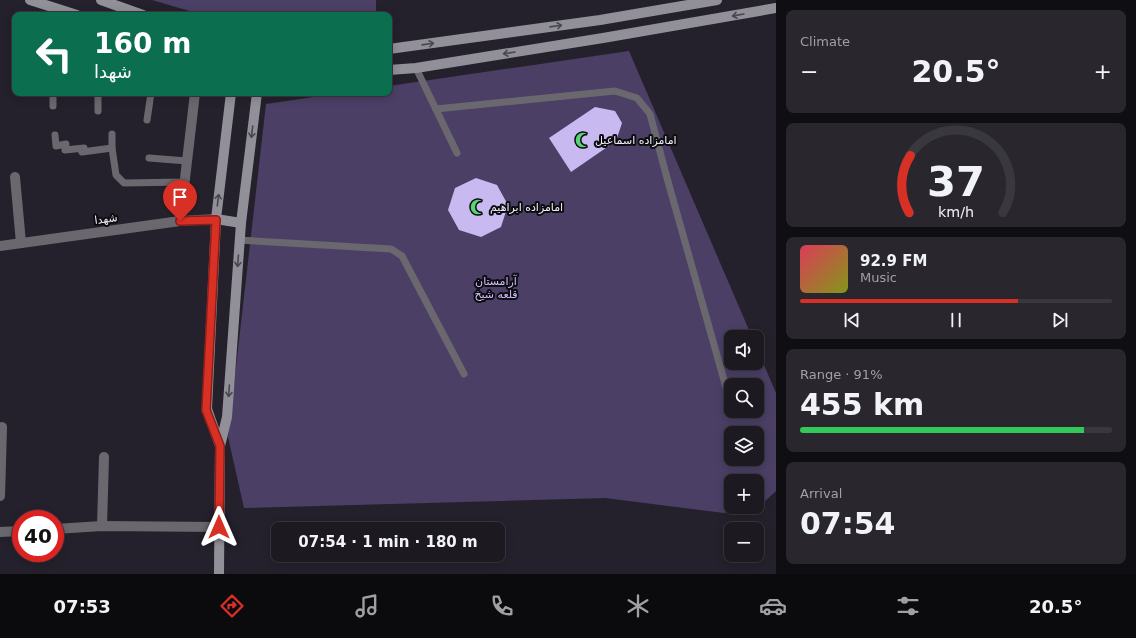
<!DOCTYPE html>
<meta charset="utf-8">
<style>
body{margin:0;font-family:"DejaVu Sans",Cairo,sans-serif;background:#29262e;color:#f1f3f6;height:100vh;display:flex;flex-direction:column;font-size:15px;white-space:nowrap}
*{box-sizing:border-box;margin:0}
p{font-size:13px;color:#a0a0a5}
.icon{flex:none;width:22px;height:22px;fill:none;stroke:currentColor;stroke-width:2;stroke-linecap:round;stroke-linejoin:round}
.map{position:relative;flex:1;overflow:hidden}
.details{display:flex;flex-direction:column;gap:10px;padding:10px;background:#0f0e12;width:360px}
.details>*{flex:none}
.guide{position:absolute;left:12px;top:12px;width:380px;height:84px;border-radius:8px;box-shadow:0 2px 10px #0003,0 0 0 1px #3a383f;background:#0b6e4f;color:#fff;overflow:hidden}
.controls{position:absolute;left:724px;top:330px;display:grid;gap:8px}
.controls a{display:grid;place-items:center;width:40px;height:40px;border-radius:8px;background:#1c1921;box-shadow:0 2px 10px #0003,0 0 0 1px #3a383f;font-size:20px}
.speed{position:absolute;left:12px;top:510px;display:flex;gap:8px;font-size:20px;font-weight:700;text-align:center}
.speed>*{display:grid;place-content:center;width:52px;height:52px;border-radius:50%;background:#1c1921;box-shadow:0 2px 10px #0003,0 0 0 1px #3a383f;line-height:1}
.speed .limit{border:6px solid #d22;background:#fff;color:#111}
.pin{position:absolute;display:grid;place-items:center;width:34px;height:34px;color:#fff;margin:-41px -17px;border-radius:50% 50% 50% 0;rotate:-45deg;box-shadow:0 0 4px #0007}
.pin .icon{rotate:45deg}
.me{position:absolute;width:44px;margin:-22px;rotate:0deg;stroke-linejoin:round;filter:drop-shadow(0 0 3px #0008)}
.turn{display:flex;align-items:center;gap:14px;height:84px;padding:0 16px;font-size:18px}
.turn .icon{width:52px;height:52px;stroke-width:2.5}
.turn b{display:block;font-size:28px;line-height:34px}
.big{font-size:30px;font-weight:800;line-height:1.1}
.details .widget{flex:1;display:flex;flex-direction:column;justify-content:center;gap:6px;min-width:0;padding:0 14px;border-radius:8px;background:#29262e}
.details .dial{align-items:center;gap:0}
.dial svg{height:104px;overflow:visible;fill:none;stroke:#3a383f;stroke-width:7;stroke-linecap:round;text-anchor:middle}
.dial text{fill:#f1f3f6;stroke:none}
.song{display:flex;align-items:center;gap:12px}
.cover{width:48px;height:48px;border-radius:6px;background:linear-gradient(135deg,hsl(350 70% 55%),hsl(70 70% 35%))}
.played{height:4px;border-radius:2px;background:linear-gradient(90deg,#d93025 70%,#3a383f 70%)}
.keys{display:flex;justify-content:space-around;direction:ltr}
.heat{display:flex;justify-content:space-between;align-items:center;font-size:22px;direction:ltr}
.charge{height:6px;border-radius:3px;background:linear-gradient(90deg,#34c759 91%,#3a383f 0)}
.trip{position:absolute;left:271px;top:522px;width:234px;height:40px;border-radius:8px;background:#1c1921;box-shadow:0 2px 10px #0003,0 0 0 1px #3a383f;font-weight:800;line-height:40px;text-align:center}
.dock{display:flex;height:64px;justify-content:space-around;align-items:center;background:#0b0a0d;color:#a0a0a5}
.dock .icon{width:28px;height:28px}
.dock .active{color:#d93025}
.dock b{font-size:18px;color:#f1f3f6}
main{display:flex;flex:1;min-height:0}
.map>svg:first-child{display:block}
.green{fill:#4b3f65;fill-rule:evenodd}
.building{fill:#c9b9f1}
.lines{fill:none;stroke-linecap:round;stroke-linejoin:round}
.lane{stroke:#6a686e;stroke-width:7}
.street{stroke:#6a686e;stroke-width:10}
.secondary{stroke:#918f98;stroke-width:10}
.oneway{stroke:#48474e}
.route-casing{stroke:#8d1f18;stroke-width:10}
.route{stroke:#d93025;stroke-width:7}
.labels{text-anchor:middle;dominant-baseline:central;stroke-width:4;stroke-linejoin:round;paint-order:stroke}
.poi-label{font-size:11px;fill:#f1eff7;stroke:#0d0c11;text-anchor:start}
.street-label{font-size:11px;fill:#f1eff7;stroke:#0d0c11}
.park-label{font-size:11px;fill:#d1bffd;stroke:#0d0c11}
</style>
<main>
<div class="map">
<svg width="776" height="574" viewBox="0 0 776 574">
<rect width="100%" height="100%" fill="#25212c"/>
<g class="green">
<path d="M152,0H376V15H203Z"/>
<path d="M629,51L752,337H731V363H757V349L776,393V491L763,503L757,505V481H731V507H747L724,513L605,498L244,508L228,437L266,104L341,93H389V86ZM731,385H757V411H731ZM731,433H757V459H731Z"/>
</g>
<g class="building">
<path d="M595,107L615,111L622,123L616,141L571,172L549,138Z"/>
<path d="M476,178L497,185L508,205L501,227L481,237L459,230L448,210L455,188Z"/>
</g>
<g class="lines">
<g class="lane">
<path d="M416,68L457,153"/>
<path d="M53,93V106"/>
<path d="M436,109L615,91L637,98L650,114L667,178L731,405"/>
<path d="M98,111V93"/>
<path d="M147,120L151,93"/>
<path d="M112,134V148L116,175L124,183L184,182"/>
<path d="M55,135L56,146L66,144L65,150L84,148L82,152L112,148"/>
<path d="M149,158L187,161"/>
<path d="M239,240L391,249L402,256L464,374"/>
</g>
<g class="street">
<path d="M15,177L21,243"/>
<path d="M180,221L195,93"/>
<path d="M0,246L180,221L216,219"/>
<path d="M0,496L2,427"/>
<path d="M102,526L104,457"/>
<path d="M55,529L102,526L219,527"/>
<path d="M0,532L21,531"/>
</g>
<g class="secondary">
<path d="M30,0L77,15"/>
<path d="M101,0L143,15"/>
<path d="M389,49L600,20L717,0"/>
<path d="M389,70L416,68L603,38L776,8"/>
<path d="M216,219L241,223"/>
<path d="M220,446L207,409L216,219L231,93"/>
<path d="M219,574L220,446L227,417L241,223L257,93"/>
</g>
</g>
<defs><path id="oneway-shaft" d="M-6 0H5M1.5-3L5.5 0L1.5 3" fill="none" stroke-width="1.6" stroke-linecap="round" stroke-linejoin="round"/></defs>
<g class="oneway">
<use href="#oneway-shaft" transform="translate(738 15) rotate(170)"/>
<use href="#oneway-shaft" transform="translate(556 26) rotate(-8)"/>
<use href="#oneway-shaft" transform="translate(428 44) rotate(-8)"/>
<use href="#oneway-shaft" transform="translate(509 53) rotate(171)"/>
<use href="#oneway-shaft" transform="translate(252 132) rotate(97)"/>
<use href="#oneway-shaft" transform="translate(218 200) rotate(-83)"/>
<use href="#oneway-shaft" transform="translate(238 261) rotate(94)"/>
<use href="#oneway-shaft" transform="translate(229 391) rotate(94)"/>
</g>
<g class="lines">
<defs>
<path id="route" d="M180,221L216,220L206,410L220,446L219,527"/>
</defs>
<use href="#route" class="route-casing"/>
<use href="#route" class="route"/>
</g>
<defs>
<symbol id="mosque-bare" viewBox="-9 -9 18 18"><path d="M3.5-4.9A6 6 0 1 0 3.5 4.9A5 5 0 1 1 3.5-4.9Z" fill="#55d671" stroke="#0d0c11" stroke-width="2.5" paint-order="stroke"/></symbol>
</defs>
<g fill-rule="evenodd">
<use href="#mosque-bare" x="572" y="129" width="22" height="22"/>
<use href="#mosque-bare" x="467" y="196" width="22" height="22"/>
</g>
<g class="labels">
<g class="poi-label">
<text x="595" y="140">امامزاده اسماعیل</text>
<text x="490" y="207">امامزاده ابراهیم</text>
</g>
<g class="street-label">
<text transform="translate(106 219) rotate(-8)">شهدا</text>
</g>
<g class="park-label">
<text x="496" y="281">آرامستان<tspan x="496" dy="13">قلعه شیخ</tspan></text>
</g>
</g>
</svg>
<div class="controls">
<a><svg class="icon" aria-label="sound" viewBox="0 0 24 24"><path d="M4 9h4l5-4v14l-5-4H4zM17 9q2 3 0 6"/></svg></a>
<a><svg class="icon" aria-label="search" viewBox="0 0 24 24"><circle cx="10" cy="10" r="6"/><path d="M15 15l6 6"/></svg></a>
<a><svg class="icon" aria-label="layers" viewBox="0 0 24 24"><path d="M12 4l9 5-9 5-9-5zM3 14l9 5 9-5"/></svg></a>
<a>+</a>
<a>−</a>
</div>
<div class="speed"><div class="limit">40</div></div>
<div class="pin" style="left:180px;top:221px;background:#d93025"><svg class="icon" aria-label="arrive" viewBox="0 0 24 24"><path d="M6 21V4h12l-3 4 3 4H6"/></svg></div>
<svg class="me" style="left:219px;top:527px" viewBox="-20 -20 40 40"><path d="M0-17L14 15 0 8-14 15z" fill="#d93025" stroke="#fff" stroke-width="4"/></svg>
<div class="trip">07:54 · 1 min · 180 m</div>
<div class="guide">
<div class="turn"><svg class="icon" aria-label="left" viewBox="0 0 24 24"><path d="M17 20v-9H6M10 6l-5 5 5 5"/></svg><div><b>160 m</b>شهدا</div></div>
</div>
</div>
<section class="details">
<div class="widget"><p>Climate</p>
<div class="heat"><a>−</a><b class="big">20.5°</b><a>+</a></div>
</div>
<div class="widget dial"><svg viewBox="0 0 100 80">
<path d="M14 69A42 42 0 1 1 86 69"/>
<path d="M14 69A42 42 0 0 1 15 25" stroke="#d93025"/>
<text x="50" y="56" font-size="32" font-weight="700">37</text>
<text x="50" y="72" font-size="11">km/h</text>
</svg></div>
<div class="widget">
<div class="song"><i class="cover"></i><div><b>92.9 FM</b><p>Music</p></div></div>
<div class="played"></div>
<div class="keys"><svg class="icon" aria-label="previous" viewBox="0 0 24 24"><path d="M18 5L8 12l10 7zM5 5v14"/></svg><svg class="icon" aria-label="pause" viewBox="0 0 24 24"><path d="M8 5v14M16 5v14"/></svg><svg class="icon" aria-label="next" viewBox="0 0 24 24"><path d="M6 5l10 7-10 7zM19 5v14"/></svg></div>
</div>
<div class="widget"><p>Range · 91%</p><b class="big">455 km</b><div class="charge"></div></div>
<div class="widget"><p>Arrival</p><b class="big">07:54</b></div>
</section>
</main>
<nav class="dock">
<b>07:53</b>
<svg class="icon active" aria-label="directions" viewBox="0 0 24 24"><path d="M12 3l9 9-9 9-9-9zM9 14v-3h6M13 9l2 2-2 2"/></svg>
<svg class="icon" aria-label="music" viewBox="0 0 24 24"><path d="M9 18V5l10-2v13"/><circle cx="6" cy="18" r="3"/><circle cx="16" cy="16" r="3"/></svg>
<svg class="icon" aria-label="phone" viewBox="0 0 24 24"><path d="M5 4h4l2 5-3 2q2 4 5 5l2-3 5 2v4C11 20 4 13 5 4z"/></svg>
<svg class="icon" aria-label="climate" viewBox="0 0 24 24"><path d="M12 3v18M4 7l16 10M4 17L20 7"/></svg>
<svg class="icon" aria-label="car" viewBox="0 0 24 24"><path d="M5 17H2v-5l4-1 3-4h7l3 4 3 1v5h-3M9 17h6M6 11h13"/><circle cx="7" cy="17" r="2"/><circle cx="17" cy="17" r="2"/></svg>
<svg class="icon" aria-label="filters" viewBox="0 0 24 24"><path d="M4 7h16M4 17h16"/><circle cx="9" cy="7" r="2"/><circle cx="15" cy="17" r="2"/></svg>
<b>20.5°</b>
</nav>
